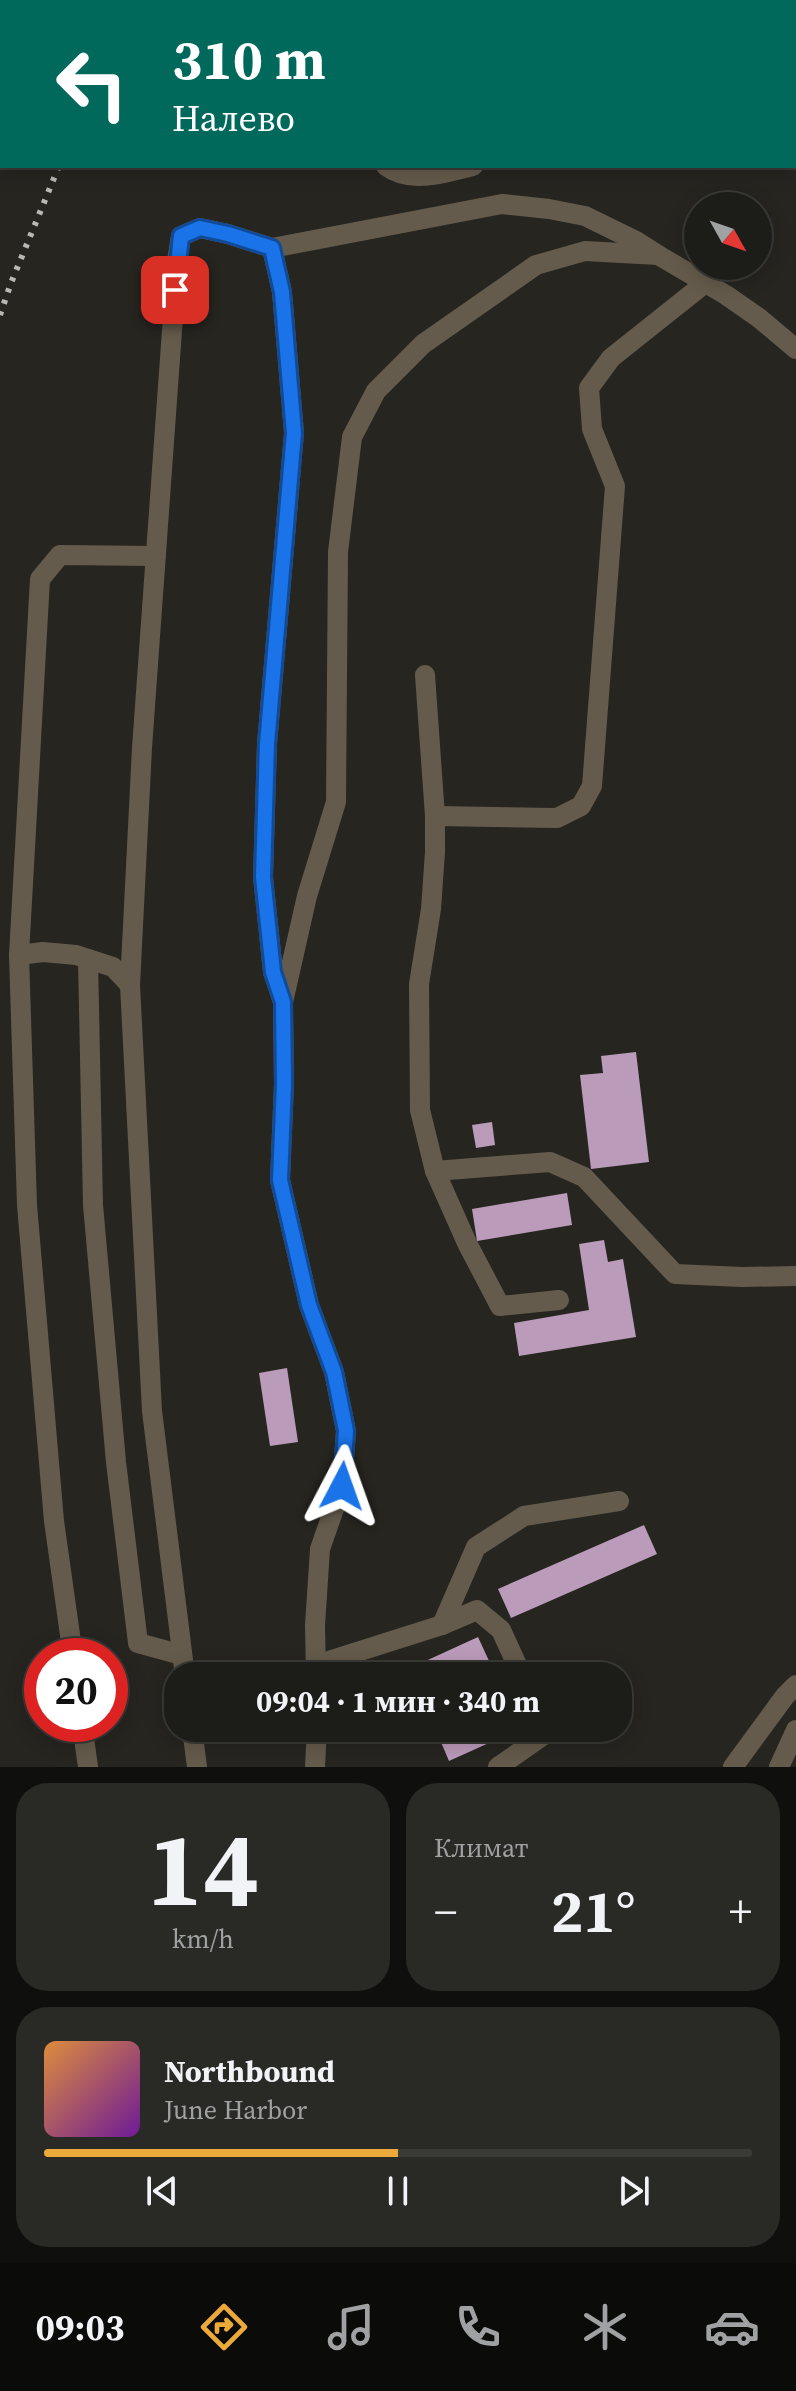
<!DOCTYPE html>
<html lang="ru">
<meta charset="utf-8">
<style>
body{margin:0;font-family:"Source Serif 4",serif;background:#292925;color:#f1f3f6;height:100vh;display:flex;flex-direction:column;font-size:30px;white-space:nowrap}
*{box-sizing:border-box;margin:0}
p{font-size:26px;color:#a0a1a2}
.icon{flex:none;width:44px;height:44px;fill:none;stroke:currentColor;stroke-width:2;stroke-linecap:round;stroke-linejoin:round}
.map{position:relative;height:1767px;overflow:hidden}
.sheet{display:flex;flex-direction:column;gap:16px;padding:16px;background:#0f0f0d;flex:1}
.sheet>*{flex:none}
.banner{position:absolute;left:0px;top:0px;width:796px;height:168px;box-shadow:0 4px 20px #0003,0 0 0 2px #3a3a37;background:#00695c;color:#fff;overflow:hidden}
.needle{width:52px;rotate:130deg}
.controls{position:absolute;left:684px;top:192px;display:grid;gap:16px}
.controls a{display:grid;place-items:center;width:88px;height:88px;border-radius:50%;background:#1c1c18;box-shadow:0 4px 20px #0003,0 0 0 2px #3a3a37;font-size:40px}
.speed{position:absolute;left:24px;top:1638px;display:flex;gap:16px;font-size:40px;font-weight:700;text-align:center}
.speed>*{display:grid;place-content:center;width:104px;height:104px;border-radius:50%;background:#1c1c18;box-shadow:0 4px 20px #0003,0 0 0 2px #3a3a37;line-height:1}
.speed .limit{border:12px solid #d22;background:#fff;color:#111}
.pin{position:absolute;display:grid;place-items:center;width:68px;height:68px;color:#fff;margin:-34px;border-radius:16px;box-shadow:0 4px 12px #0006}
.me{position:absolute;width:88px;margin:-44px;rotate:4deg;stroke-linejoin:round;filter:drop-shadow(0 0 6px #0008)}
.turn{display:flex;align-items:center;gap:28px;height:168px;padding:0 40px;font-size:36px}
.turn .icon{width:104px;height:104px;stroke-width:2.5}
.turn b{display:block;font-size:56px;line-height:68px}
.big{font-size:60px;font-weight:700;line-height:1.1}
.sheet .tile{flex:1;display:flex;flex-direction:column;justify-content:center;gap:12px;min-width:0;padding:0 28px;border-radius:32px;background:#292925}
.sheet .dial{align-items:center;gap:0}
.dial b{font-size:104px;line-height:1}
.song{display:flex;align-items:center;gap:24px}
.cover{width:96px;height:96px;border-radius:12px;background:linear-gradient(135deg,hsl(30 70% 55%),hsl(280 70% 35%))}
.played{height:8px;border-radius:4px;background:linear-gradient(90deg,#ebaa39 50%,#3a3a37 50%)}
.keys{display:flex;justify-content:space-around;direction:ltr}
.heat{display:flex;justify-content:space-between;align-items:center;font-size:44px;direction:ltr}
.sheet .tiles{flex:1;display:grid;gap:16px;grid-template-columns:1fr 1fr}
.tile:last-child{grid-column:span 2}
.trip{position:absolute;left:164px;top:1662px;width:468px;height:80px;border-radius:32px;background:#1c1c18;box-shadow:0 4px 20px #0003,0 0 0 2px #3a3a37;font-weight:700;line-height:80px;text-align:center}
.tab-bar{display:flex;height:128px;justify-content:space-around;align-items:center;background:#0b0b0a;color:#a0a1a2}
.tab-bar .icon{width:56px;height:56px}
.tab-bar .current{color:#ebaa39}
.tab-bar b{font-size:36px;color:#f1f3f6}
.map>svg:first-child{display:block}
.building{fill:#bb9bba}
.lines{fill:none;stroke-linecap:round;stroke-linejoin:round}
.path{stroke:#7a7975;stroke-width:5;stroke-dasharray:2 6;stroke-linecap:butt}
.minor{stroke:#655b4c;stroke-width:20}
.rail{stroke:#b9b8b5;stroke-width:6;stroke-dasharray:4 8;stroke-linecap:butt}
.route-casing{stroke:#114b97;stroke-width:20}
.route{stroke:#1a73e8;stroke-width:14}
</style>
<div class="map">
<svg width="796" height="1767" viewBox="0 0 796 1767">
<rect width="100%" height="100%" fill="#262520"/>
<g class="building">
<path d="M636,1052L649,1162L591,1169L580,1075L603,1073L601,1056Z"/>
<path d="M492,1122L495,1145L476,1148L472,1125Z"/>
<path d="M567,1193L572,1225L477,1241L472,1209Z"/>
<path d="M604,1240L608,1262L623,1259L636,1337L519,1356L514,1323L589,1310L579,1244Z"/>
<path d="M287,1368L298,1442L270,1446L259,1373Z"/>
<path d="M644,1525L657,1554L511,1618L498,1589Z"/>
<path d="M478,1637L496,1676H411L408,1669Z"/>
<path d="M435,1728H522L449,1761Z"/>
</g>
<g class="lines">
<path class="path" d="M794,82L796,80"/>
<g class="minor">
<path d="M327,0V2"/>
<path d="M605,2L607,0"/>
<path d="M386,166C411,185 446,172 473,166"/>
<path d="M272,248L282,292L294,433L267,744L263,877L273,972L283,1002"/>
<path d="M425,675L435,816V852L431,909L419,984L420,1110L435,1171L467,1243L500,1306L559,1300"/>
<path d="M435,816L557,818L581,806L592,786L615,486L592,429L589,388L611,358L704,284"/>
<path d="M19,955L40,579L60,555L156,556"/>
<path d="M88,959L93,1205L116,1462L138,1643L182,1655"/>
<path d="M435,1171L550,1162L584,1177L675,1274L742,1277L796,1276"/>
<path d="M442,1625L476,1547L524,1516L619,1501"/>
<path d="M73,1656L54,1521L27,1205L19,955L43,952L76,955L113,967L130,985"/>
<path d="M316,1665L442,1625L477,1610L501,1630L522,1676"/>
<path d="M185,1676L152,1411L130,985L142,748L177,261L181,236L200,228L228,234L272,248L502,204L549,209L585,216L636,241L658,255"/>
<path d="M316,1676L315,1625L320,1549L342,1486L346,1431L334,1372L309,1305L280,1180L284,1084L283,1002L307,896L336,802L338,552L352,437L376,391L423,344L536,265L585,251L658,255L726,295L759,318L796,349"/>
<path d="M82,1724L88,1767"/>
<path d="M192,1728L197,1767"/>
<path d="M315,1767L317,1728"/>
<path d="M498,1767L548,1732L546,1728"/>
<path d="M733,1767L785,1696L796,1685"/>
<path d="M779,1767L796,1730"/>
</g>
<g class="rail">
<path d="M127,2V0"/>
<path d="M0,315L11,283L59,166"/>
</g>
</g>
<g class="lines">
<defs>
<path id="route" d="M175,290L181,236L200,228L228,234L272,248L282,292L294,433L267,744L263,877L273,972L283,1002L284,1084L280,1180L309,1305L334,1372L340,1401L346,1431L342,1486"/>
</defs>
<use href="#route" class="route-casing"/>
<use href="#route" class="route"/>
</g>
</svg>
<div class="controls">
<a><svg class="needle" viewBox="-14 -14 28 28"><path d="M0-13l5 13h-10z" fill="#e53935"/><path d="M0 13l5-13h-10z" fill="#a0a1a2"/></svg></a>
</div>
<div class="speed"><div class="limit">20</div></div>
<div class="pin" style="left:175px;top:290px;background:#d93025"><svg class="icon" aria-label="arrive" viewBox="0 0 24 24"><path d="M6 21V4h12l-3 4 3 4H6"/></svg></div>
<svg class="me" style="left:342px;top:1486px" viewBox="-20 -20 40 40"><path d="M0-17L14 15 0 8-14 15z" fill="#1a73e8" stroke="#fff" stroke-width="4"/></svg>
<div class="trip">09:04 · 1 мин · 340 m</div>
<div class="banner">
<div class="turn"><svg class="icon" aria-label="left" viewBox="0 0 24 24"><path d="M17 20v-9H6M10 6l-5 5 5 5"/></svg><div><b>310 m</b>Налево</div></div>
</div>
</div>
<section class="sheet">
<div class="tiles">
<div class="tile dial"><b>14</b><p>km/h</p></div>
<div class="tile"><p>Климат</p>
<div class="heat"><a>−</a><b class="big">21°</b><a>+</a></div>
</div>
<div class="tile">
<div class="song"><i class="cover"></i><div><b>Northbound</b><p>June Harbor</p></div></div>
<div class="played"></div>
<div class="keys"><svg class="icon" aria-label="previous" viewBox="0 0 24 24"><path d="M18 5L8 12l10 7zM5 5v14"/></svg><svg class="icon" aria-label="pause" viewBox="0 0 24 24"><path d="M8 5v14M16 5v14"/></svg><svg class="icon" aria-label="next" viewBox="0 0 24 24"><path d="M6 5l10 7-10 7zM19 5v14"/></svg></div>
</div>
</div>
</section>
<nav class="tab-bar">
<b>09:03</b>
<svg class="icon current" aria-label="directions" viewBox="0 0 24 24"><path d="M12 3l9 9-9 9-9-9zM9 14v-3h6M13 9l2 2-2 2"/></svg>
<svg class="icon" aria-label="music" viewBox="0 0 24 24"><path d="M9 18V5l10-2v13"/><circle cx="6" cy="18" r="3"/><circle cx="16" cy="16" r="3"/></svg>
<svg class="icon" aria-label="phone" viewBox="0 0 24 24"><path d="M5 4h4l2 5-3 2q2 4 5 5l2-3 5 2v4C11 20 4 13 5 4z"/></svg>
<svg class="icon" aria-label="climate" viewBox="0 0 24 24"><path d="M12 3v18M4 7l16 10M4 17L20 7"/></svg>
<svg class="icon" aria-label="car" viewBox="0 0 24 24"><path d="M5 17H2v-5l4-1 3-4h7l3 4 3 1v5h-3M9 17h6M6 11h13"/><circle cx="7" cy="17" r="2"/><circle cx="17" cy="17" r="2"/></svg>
</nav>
